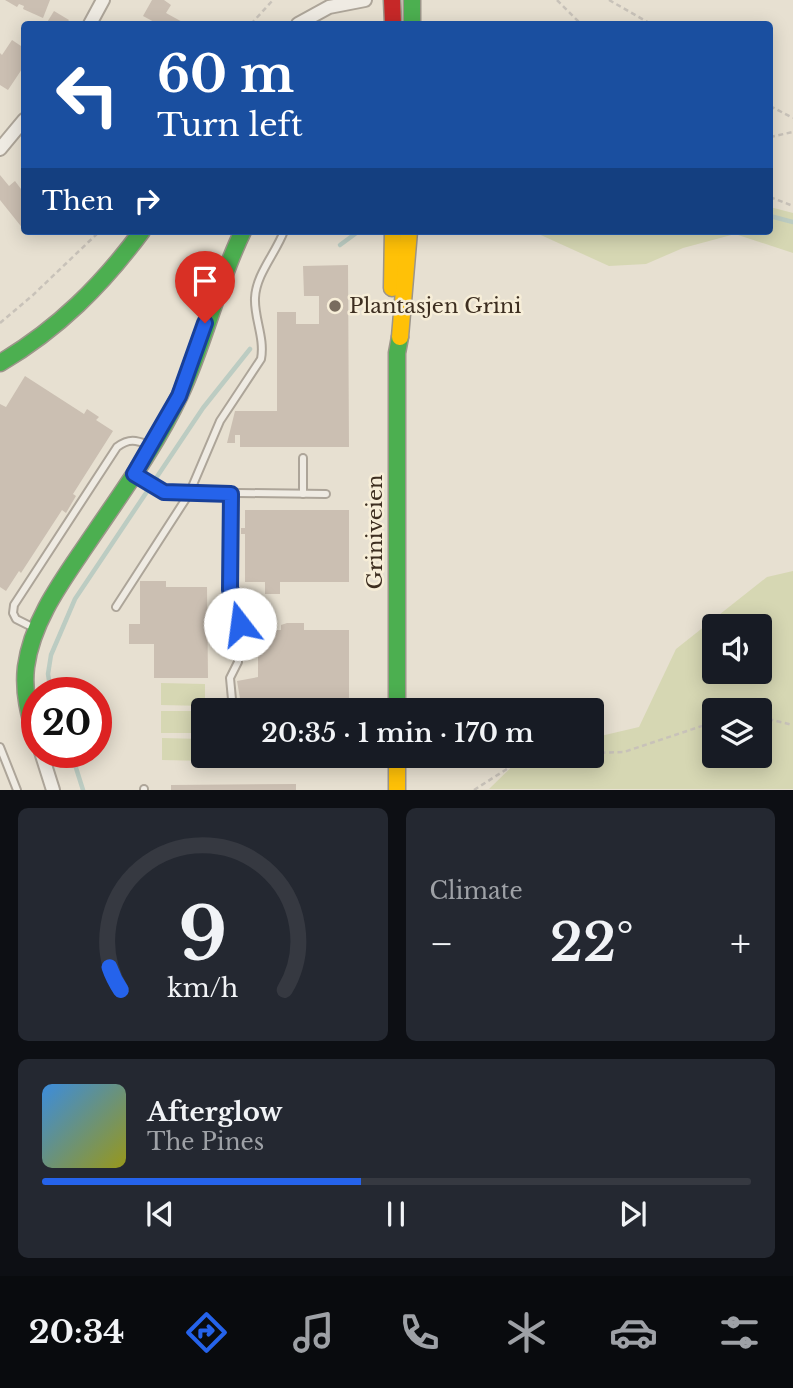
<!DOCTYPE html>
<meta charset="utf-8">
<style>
body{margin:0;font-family:"Libre Baskerville",serif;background:#242831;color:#f1f3f6;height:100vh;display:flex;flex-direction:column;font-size:26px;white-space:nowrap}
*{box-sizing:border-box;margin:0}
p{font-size:23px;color:#9ea1a6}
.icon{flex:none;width:38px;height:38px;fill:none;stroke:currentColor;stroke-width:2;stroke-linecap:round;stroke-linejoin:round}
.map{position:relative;height:790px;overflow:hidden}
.sheet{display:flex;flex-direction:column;gap:18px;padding:18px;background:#0d0f14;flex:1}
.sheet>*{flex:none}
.hud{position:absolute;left:21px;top:21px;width:752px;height:214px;border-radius:7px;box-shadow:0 4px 18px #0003;background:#1a4fa0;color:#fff;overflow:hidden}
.buttons{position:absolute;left:702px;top:614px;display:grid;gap:14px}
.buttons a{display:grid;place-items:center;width:70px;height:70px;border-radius:7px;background:#171b24;box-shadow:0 4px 18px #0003;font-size:35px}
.speed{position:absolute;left:21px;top:677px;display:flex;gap:14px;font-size:35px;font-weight:700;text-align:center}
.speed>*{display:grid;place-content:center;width:91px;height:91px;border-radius:50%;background:#171b24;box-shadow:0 4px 18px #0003;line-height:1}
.speed .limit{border:10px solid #d22;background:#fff;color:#111}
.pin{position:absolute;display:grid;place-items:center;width:60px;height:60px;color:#fff;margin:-72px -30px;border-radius:50% 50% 50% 0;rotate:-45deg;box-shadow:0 0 7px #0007}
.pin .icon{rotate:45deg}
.me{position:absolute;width:77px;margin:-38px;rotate:345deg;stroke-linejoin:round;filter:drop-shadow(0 0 5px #0008)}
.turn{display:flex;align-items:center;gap:24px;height:147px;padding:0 21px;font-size:32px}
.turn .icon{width:91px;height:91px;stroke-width:2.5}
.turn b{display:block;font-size:49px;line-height:60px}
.then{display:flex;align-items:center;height:66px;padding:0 21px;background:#0003;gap:14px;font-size:26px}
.big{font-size:52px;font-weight:600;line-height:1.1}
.sheet .card{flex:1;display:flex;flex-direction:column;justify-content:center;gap:10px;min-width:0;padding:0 24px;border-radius:10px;background:#242831}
.sheet .dial{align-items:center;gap:0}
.dial svg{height:182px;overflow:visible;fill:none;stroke:#363941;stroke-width:7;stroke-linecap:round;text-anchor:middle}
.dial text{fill:#f1f3f6;stroke:none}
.song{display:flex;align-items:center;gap:21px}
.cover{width:84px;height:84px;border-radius:10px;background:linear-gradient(135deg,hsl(210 70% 55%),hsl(60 70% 35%))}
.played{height:7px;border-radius:4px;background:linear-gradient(90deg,#2563eb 45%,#363941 45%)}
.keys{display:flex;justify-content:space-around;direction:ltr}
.heat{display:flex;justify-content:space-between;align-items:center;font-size:38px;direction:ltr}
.sheet .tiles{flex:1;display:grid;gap:18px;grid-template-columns:1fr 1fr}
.card:last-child{grid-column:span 2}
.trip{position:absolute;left:191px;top:698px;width:413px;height:70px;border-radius:7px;background:#171b24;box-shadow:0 4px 18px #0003;font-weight:600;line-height:70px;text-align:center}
.tabs{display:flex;height:112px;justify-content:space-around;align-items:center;background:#090b0e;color:#9ea1a6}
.tabs .icon{width:49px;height:49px}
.tabs .active{color:#2563eb}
.tabs b{font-size:32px;color:#f1f3f6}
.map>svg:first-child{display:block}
.green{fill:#d6d7b3;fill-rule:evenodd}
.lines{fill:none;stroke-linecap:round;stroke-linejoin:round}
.stream{stroke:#bcccc2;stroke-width:4.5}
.building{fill:#cbbfb2}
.lane-casing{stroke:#ada599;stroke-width:10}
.street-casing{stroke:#ada599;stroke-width:16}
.fast-casing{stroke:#9c958a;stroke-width:19}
.slow-casing{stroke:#9c958a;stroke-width:19}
.jam-casing{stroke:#9c958a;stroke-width:19}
.path{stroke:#c8c2b9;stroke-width:2.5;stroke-dasharray:5 3.5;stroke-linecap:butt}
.lane{stroke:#efebe3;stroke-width:6}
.street{stroke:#efebe3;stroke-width:12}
.fast{stroke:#4caf50;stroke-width:16}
.slow{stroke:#ffc107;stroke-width:16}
.jam{stroke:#c62828;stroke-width:16}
.route-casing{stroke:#184099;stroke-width:18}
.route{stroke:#2563eb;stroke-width:12}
.poi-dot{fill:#786c5e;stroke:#f7eed8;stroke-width:2.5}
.labels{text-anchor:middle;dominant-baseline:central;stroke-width:5;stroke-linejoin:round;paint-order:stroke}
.poi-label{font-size:21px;fill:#3d2e20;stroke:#f7eed8;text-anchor:start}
.street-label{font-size:21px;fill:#3d2e20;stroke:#f7eed8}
</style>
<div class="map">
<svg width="793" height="790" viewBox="0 0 793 790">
<rect width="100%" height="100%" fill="#e7e0d1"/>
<g class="green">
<path d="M770,207L793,213V253L735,234L683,248L646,264L609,266L532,231H770Z"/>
<path d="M793,571V789H489L523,756H592V738L639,727L676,649L767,577ZM714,626H760V672H714ZM714,710H760V756H714Z"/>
<path d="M161,683L205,684V706L161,705Z"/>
<rect x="161" y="711" width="42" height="22"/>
<path d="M162,738L203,739V756H206V761L162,760Z"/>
</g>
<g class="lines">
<g class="stream">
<path d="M770,216L793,222"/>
<path d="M340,245L359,231"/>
<path d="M51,693L48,674L51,655L75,599L203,408L250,349"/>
<path d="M71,752L83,790"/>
</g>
</g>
<g class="building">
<path d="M5,0H50L43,18L23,9L24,6L19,4L17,7Z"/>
<path d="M152,0H164L171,5L166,13L186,24H158L143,16Z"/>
<path d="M54,11L69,20L66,24H46Z"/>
<path d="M12,40L24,48V66L8,90L0,85V53L2,55Z"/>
<path d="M0,175L9,186L15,181L24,193V230L0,200Z"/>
<path d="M348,265L349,447H240V435H235V443H227L235,411H277V312H296V324H319V296H304L303,266Z"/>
<path d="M25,376L84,414L87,409L99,417L96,420L113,431L73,494L76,496L66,513L62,510L21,573L19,571L6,591L0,587V404L6,407Z"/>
<path d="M245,510H349V582H280V594H265V582H245V534H241V528H245Z"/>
<path d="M140,581H166V587H207L208,678H154V644H129V624H140Z"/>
<path d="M287,623H304V630H349V710H242L237,681L258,677V630H281V625Z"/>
<path d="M296,784V790H171V785Z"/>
</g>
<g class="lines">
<defs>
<g id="lane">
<path d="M303,458V494"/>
<path d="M135,475L164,492L326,494"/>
<path d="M231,494L230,590L240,604L238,662L230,678L233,710"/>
<path d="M116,607L189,494L220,421L261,359C265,338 254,318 255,298C256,274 276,253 284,231"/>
<path d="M34,628L16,619L13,613L14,605L117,447C129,438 136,440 149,445"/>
<path d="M0,747L17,790"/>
<path d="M144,789V790"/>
</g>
<g id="street">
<path d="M90,24L103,0"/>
<path d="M298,24L329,7L365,0"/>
<path d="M0,149L24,120"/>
<path d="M41,752L53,790"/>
</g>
<g id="fast">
<path d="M412,0V24"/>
<path d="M0,363C58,329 102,285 142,231"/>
<path d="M397,710V353L400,337"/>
<path d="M37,740C29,716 23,692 26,667C32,621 62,581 87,544C120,495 155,448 180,395C205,342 217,284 243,231"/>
</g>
<g id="slow">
<path d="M392,288L393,231"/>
<path d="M400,337L409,231"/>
<path d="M397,756V790"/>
</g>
<path id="jam" d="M392,0L393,24"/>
</defs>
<use href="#lane" class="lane-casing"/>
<use href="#street" class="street-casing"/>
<use href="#fast" class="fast-casing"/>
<use href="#slow" class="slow-casing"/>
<use href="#jam" class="jam-casing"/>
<g class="path">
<path d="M557,0L581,24"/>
<path d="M609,0L651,24"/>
<path d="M251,24L273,0"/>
<path d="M770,106L793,118"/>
<path d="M770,137L793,132"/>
<path d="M770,197L793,206"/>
<path d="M0,323L33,295L100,231"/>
<path d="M760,717L793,725"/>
<path d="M592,753L624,752L714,722"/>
<path d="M474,790L510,767L556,756"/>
</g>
<use href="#lane" class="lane"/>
<use href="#street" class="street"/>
<use href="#fast" class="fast"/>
<use href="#slow" class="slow"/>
<use href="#jam" class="jam"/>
</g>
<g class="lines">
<defs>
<path id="route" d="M205,323L179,396L134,474L164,492L231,494L230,590L240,604V624"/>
</defs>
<use href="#route" class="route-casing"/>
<use href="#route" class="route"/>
</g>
<circle class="poi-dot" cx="335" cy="306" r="7"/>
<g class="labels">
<g class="poi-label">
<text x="349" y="306">Plantasjen Grini</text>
</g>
<g class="street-label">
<text transform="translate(375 532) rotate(-90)">Griniveien</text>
</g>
</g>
</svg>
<div class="buttons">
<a><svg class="icon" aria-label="sound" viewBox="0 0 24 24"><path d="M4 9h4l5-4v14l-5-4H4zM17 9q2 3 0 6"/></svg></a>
<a><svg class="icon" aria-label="layers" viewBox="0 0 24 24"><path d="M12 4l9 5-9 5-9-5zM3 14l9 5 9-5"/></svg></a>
</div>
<div class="speed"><div class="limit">20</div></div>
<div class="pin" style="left:205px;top:323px;background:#d93025"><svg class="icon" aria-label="arrive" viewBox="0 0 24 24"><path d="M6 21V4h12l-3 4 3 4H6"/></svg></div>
<svg class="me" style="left:240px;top:624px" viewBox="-20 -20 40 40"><circle r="19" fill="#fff"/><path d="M0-13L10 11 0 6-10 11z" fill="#2563eb"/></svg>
<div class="trip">20:35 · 1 min · 170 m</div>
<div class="hud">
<div class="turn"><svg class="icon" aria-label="left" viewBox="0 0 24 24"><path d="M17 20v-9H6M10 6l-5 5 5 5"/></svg><div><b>60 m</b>Turn left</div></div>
<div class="then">Then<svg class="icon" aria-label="right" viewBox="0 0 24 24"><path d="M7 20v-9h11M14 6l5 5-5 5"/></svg></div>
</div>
</div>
<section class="sheet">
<div class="tiles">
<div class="card dial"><svg viewBox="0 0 100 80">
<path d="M14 69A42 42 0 1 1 86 69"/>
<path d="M14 69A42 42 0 0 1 9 59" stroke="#2563eb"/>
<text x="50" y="56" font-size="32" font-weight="700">9</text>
<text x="50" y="72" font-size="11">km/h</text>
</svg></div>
<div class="card"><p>Climate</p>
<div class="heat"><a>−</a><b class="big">22°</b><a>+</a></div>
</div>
<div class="card">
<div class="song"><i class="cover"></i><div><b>Afterglow</b><p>The Pines</p></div></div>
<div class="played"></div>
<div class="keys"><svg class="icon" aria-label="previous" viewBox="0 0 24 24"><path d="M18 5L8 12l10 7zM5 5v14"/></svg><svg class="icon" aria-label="pause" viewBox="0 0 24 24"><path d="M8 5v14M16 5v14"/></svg><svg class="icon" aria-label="next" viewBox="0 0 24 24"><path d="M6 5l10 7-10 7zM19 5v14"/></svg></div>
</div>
</div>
</section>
<nav class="tabs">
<b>20:34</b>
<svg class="icon active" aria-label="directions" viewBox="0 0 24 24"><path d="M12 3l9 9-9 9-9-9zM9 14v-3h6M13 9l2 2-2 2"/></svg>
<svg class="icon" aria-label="music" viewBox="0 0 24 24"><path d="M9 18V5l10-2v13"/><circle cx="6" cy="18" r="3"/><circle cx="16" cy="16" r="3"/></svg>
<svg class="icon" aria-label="phone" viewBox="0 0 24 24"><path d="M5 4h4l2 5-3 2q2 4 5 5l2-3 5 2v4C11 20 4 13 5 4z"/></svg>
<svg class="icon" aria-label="climate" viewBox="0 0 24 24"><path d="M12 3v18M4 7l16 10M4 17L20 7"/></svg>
<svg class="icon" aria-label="car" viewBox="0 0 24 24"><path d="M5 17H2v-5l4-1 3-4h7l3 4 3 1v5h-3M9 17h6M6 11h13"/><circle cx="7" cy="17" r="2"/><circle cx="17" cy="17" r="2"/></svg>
<svg class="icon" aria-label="filters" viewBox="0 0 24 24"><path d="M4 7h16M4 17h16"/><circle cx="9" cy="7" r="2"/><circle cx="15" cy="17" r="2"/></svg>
</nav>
